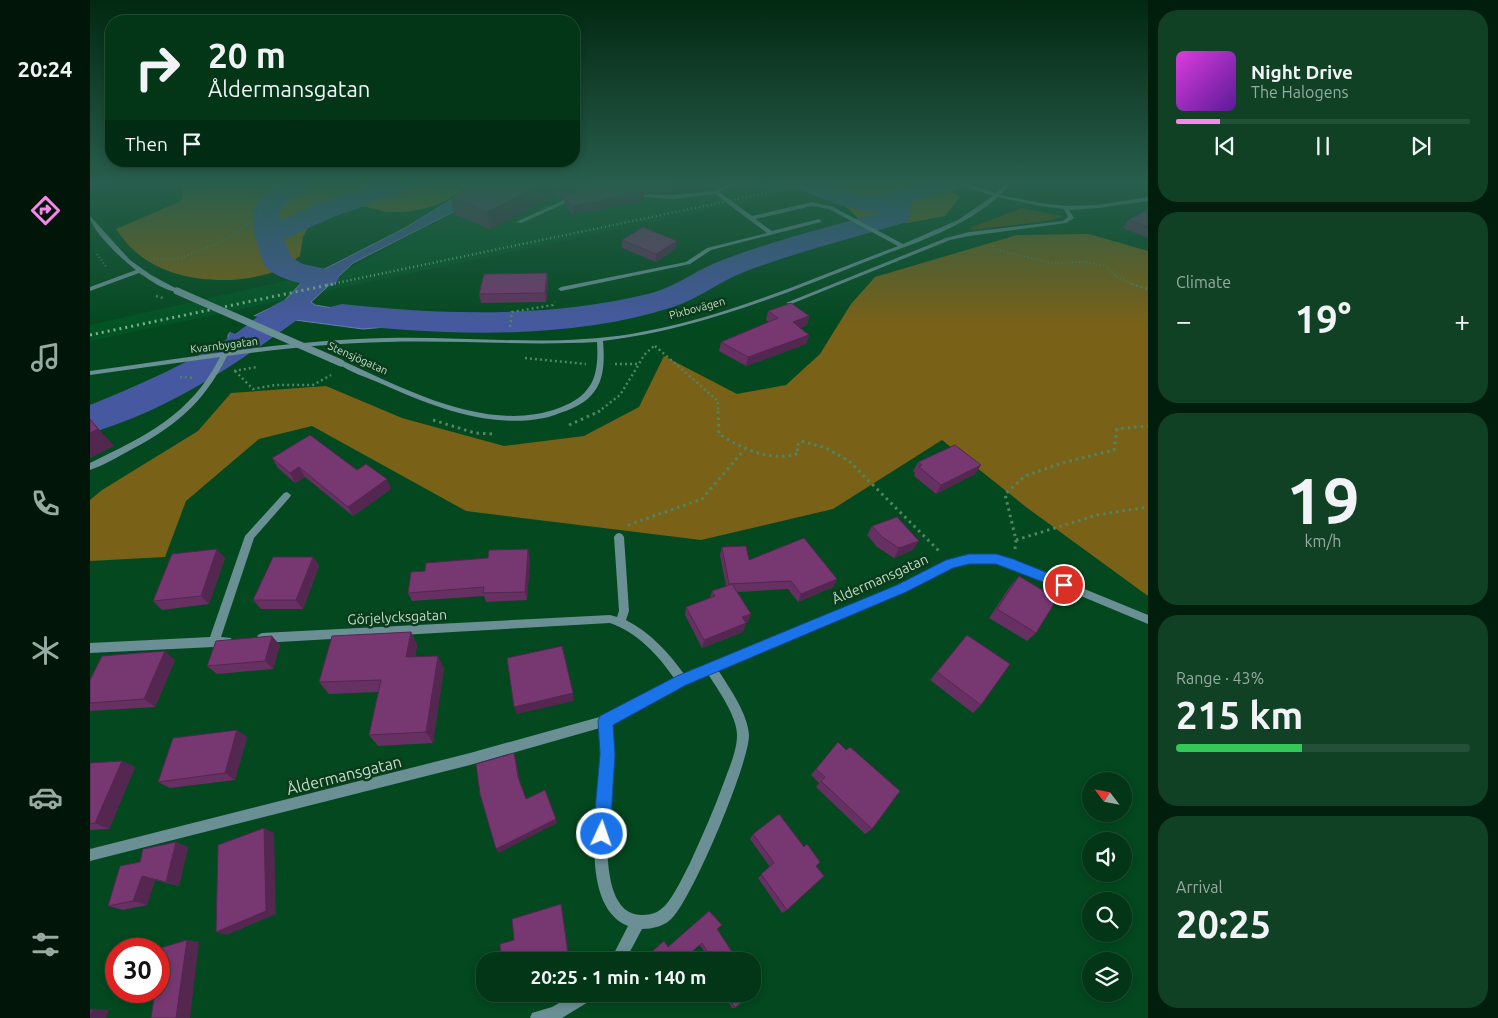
<!DOCTYPE html>
<meta charset="utf-8">
<style>
body{margin:0;font-family:Ubuntu,sans-serif;background:#104124;color:#f1f3f6;height:100vh;display:flex;flex-direction:column;font-size:19px;white-space:nowrap}
*{box-sizing:border-box;margin:0}
p{font-size:16px;color:#96aba1}
.icon{flex:none;width:28px;height:28px;fill:none;stroke:currentColor;stroke-width:2;stroke-linecap:round;stroke-linejoin:round}
.map{position:relative;flex:1;overflow:hidden}
.sheet{display:flex;flex-direction:column;gap:10px;padding:10px;background:#011e0d;width:350px}
.sheet>*{flex:none}
.guide{position:absolute;left:15px;top:15px;width:475px;height:152px;border-radius:20px;box-shadow:0 2px 8px #0003,0 0 0 1px #235036;background:#023617;color:#f1f3f6;overflow:hidden}
.needle{width:32px;rotate:302deg}
.tools{position:absolute;left:992px;top:772px;display:grid;gap:10px}
.tools a{display:grid;place-items:center;width:50px;height:50px;border-radius:50%;background:#023617;box-shadow:0 2px 8px #0003,0 0 0 1px #235036;font-size:25px}
.speed{position:absolute;left:15px;top:938px;display:flex;gap:10px;font-size:25px;font-weight:700;text-align:center}
.speed>*{display:grid;place-content:center;width:65px;height:65px;border-radius:50%;background:#023617;box-shadow:0 2px 8px #0003,0 0 0 1px #235036;line-height:1}
.speed .limit{border:8px solid #d22;background:#fff;color:#111}
.pin{position:absolute;display:grid;place-items:center;width:42px;height:42px;color:#fff;margin:-21px;border:2px solid #fff;border-radius:50%;box-shadow:0 1px 5px #0007}
.me{position:absolute;width:55px;margin:-28px;rotate:3deg;stroke-linejoin:round;filter:drop-shadow(0 0 4px #0008)}
.turn{display:flex;align-items:center;gap:18px;height:105px;padding:0 20px;font-size:22px}
.turn .icon{width:65px;height:65px;stroke-width:2.5}
.turn b{display:block;font-size:35px;line-height:42px}
.then{display:flex;align-items:center;height:48px;padding:0 20px;background:#0003;gap:10px;font-size:19px}
.big{font-size:38px;font-weight:700;line-height:1.1}
.sheet .widget{flex:1;display:flex;flex-direction:column;justify-content:center;gap:8px;min-width:0;padding:0 18px;border-radius:20px;background:#104124}
.sheet .dial{align-items:center;gap:0}
.dial b{font-size:65px;line-height:1}
.song{display:flex;align-items:center;gap:15px}
.cover{width:60px;height:60px;border-radius:8px;background:linear-gradient(135deg,hsl(300 70% 55%),hsl(270 70% 35%))}
.played{height:5px;border-radius:2px;background:linear-gradient(90deg,#f688ec 15%,#235036 15%)}
.keys{display:flex;justify-content:space-around;direction:ltr}
.heat{display:flex;justify-content:space-between;align-items:center;font-size:28px;direction:ltr}
.charge{height:8px;border-radius:4px;background:linear-gradient(90deg,#34c759 43%,#235036 0)}
.trip{position:absolute;left:386px;top:952px;width:285px;height:50px;border-radius:20px;background:#023617;box-shadow:0 2px 8px #0003,0 0 0 1px #235036;font-weight:700;line-height:50px;text-align:center}
main{display:flex;flex:1;min-height:0}
.tabs{display:flex;flex-direction:column;width:90px;justify-content:space-around;align-items:center;background:#011609;color:#96aba1}
.tabs .icon{width:35px;height:35px}
.tabs .selected{color:#f688ec}
.tabs b{font-size:22px;color:#f1f3f6}
.map>svg:first-child{display:block}
.built{fill:#025324}
.green{fill:#604c0b}
.forest{fill:#796117}
.water{fill:#4659a0;stroke:#6b81ab}
.pier{fill:#03481f}
.lines{fill:none;stroke-linecap:round;stroke-linejoin:round}
.river{fill:#4659a0;fill-rule:evenodd}
.path-far2{stroke:#518663;stroke-width:2;stroke-dasharray:1 2.5;stroke-linecap:butt}
.path-far1{stroke:#518663;stroke-width:2.5;stroke-dasharray:2 3;stroke-linecap:butt}
.path{stroke:#518663;stroke-width:3;stroke-dasharray:2.5 4;stroke-linecap:butt}
.minor{fill:#6a8f95;fill-rule:evenodd}
.rail-far1{stroke:#82ad8e;stroke-width:2.5;stroke-dasharray:1 3;stroke-linecap:butt}
.rail{stroke:#82ad8e;stroke-width:3;stroke-dasharray:2 4;stroke-linecap:butt}
.path-bridge{stroke:#518663;stroke-width:2.5;stroke-dasharray:2 3;stroke-linecap:butt}
.minor-bridge{stroke:#6a8f95;stroke-width:7}
.wall{fill:#663062}
.shaded-wall{fill:#532750}
.building{fill:#773872;stroke:#532750}
.route{fill:#1a73e8;stroke:#114b97}
.labels{text-anchor:middle;dominant-baseline:central;stroke-width:5;stroke-linejoin:round;paint-order:stroke}
.far-street-label{font-size:11px;fill:#c1dfc6;stroke:#0b3b1c}
.street-label{font-size:14px;fill:#c1dfc6;stroke:#0b3b1c}
.near-street-label{font-size:16px;fill:#c1dfc6;stroke:#0b3b1c}
</style>
<main>
<nav class="tabs">
<b>20:24</b>
<svg class="icon selected" aria-label="directions" viewBox="0 0 24 24"><path d="M12 3l9 9-9 9-9-9zM9 14v-3h6M13 9l2 2-2 2"/></svg>
<svg class="icon" aria-label="music" viewBox="0 0 24 24"><path d="M9 18V5l10-2v13"/><circle cx="6" cy="18" r="3"/><circle cx="16" cy="16" r="3"/></svg>
<svg class="icon" aria-label="phone" viewBox="0 0 24 24"><path d="M5 4h4l2 5-3 2q2 4 5 5l2-3 5 2v4C11 20 4 13 5 4z"/></svg>
<svg class="icon" aria-label="climate" viewBox="0 0 24 24"><path d="M12 3v18M4 7l16 10M4 17L20 7"/></svg>
<svg class="icon" aria-label="car" viewBox="0 0 24 24"><path d="M5 17H2v-5l4-1 3-4h7l3 4 3 1v5h-3M9 17h6M6 11h13"/><circle cx="7" cy="17" r="2"/><circle cx="17" cy="17" r="2"/></svg>
<svg class="icon" aria-label="filters" viewBox="0 0 24 24"><path d="M4 7h16M4 17h16"/><circle cx="9" cy="7" r="2"/><circle cx="15" cy="17" r="2"/></svg>
</nav>
<div class="map">
<svg width="1058" height="1018" viewBox="0 0 1058 1018">
<rect width="100%" height="100%" fill="#03481f"/>
<path class="built" d="M426,183H748L0,341V325L266,265L363,213Z"/>
<path class="green" d="M931,208L973,216L957,221L883,230L880,228Z"/>
<g class="forest">
<path d="M72,183H300L284,188L304,194L336,183H382C357,205 330,213 297,212C288,211 279,206 270,207C254,209 235,220 219,225L213,237L210,256C204,260 198,266 191,269C149,287 81,284 46,252C38,246 32,237 26,229L91,201L93,188Z"/>
<path d="M749,183H842L857,188L870,197L855,216L817,223L769,219L750,201L722,189Z"/>
<path d="M999,234L1058,251V596L936,507L852,440L743,509L611,540L376,511L222,426L169,439L96,501L75,557L0,561V500L12,490L108,431L141,393L236,386L312,418L414,446L494,436L549,407L574,356L647,394L696,385L730,354L761,304L785,277L927,235Z"/>
</g>
<g class="water">
<path d="M300,183H336L304,194L272,201L268,196Z"/>
<path d="M389,183H420L263,263L221,302L225,305L266,312L310,313L319,325L273,329L205,320L156,343L144,345L138,342V335L147,324L193,302L215,279L315,228Z"/>
</g>
<path class="pier" d="M162,315L194,328L164,342L138,331L146,322Z"/>
<g class="lines">
<g class="river">
<path d="M193,183H223C214,197 187,199 189,221L225,205L291,183H328L325,188L243,217L194,239L201,257L213,264L245,271L249,278L245,285C228,289 188,281 176,267C172,261 170,253 168,246C157,214 163,200 193,183Z"/>
<path d="M702,183H736L766,194L785,196L829,183H869L866,188L821,202L820,216L817,222C762,238 707,252 654,272C629,282 608,299 583,307C481,340 357,336 252,324L240,321L236,314L240,307L252,304C353,315 458,318 558,294C584,288 606,270 630,261C684,240 739,227 794,211H777L749,205L705,188Z"/>
<path d="M203,297L215,300L219,307L215,314C150,362 78,411 0,433V405C49,385 97,364 142,336C162,323 180,303 203,297Z"/>
</g>
<g class="path-far2">
<path d="M903,245L904,249L961,263L996,262L1015,266L1029,278L1045,285"/>
<path d="M7,254L17,268"/>
<path d="M60,258L79,260L91,258L133,241L167,217L191,183"/>
</g>
<g class="path-far1">
<path d="M1041,284L1058,289"/>
<path d="M420,327L422,312L463,305L465,302"/>
<path d="M565,346L628,401V412"/>
<path d="M435,358L496,364"/>
<path d="M525,364H549L554,355L564,346"/>
<path d="M144,371L167,367"/>
<path d="M145,371L163,389L185,385H223L241,375"/>
<path d="M90,377L104,378"/>
<path d="M508,412L530,395L549,364"/>
</g>
<g class="path">
<path d="M628,411L629,434C653,449 681,463 709,453L706,447L711,441L736,448L759,461L850,552"/>
<path d="M343,420L385,433L402,434"/>
<path d="M479,425L510,411"/>
<path d="M538,525L612,499L654,450"/>
<path d="M926,540L1007,515L1058,507"/>
<path d="M925,549L926,540L915,494L935,476L972,463L1024,450L1027,429L1058,426"/>
</g>
<g class="minor">
<path d="M674,183L641,186L629,192L662,216L722,202L743,207L813,244L868,220L903,196L866,183H874L906,193L917,183H922L910,195L950,203L977,206L1008,205L1058,197V201L1008,208L979,210L984,218L976,223L879,236L860,240L701,304L696,303L856,238L879,232L973,221L978,217L974,209L950,206L908,197C870,230 821,244 775,262C690,296 605,330 513,341C516,376 511,398 476,411C469,413 461,417 454,418C399,429 341,406 292,384C279,378 258,372 248,363L249,361H253C317,390 399,434 469,408C503,395 509,376 507,342C437,346 367,340 297,342C243,343 190,349 137,356C113,405 83,428 35,453C24,459 12,466 0,470V463C55,436 101,415 130,357L0,375V371C98,358 197,340 296,338C378,336 460,347 541,334C634,319 720,279 808,246L739,209L722,206L665,219L682,231L729,219L732,221L731,222L621,250L600,264L471,291L468,289L471,287L596,262L617,248L677,233L625,194L582,199L542,196H540V194L582,195L625,191L640,184Z"/>
<path d="M485,195L487,196V198L431,223L426,222Z"/>
<path d="M0,216L40,260L61,275L89,290V292C76,292 60,280 49,273L0,291V287L46,270C34,261 0,230 0,216Z"/>
<path d="M197,492L201,495L200,497L164,538L131,637L141,638L142,641L141,644L124,647L0,653V643L120,637L155,536L194,493Z"/>
<path d="M529,533L532,534L534,537L539,611L536,620C561,633 578,652 594,674L808,585L861,559L879,555H906L926,561L1058,615V624L921,567L906,563H879L863,566L814,591L628,670C639,687 658,714 659,735C659,764 603,896 583,917C576,926 562,929 552,929L535,961H520L538,926C489,906 507,811 510,770C511,756 511,742 510,728L380,765L0,861V849L380,753L513,716L584,678C568,655 548,633 520,623L172,643L168,641L167,638L168,635L172,633L520,615L527,617L529,611L524,537L526,534ZM618,674C628,690 647,716 647,735C647,751 639,768 634,782C624,810 612,836 600,863C593,876 587,890 578,902C571,911 564,915 552,915C502,916 520,799 522,769C523,754 523,739 521,724L596,684Z"/>
<path d="M485,994H505L503,999L472,1018H440L442,1013L462,1007Z"/>
</g>
<path class="rail-far1" d="M237,285L724,183"/>
<path class="rail" d="M0,335L243,284"/>
<path class="path-bridge" d="M66,296L73,298"/>
<path class="minor-bridge" d="M87,291L251,363"/>
</g>
<g class="wall">
<path d="M391,183H628L627,188L582,193L554,192V201L483,215L475,206L474,199L470,200L466,195L400,229L364,214L361,197Z"/>
<path d="M1058,210V238L1033,228L1038,220Z"/>
<path d="M532,240L586,249L566,262L532,248Z"/>
<path d="M457,273L458,282L456,302L391,303L389,294Z"/>
<path d="M678,311L719,316L717,325L710,328L719,335L716,344L656,366L629,351L631,342L679,322L676,320Z"/>
<path d="M182,458L267,470L301,489L263,516L215,477L205,483L188,468Z"/>
<path d="M828,462L885,474L846,494L824,476L825,473L823,471Z"/>
<path d="M782,526L823,550L804,558L787,547L777,535Z"/>
<path d="M632,547L659,560L747,579L743,587L708,602L698,589L647,592L658,622L656,623L653,632L612,648L595,615L596,607L620,598L622,591L636,586L630,555Z"/>
<path d="M223,557L229,566L213,609H171L163,600Z"/>
<path d="M135,558L119,604L72,610L63,601Z"/>
<path d="M440,558L437,600L396,602L394,596L322,601L318,593L335,571Z"/>
<path d="M929,576L946,633L937,641L899,618L921,585Z"/>
<path d="M321,632L327,645L325,657L354,668L343,743L288,746L279,735L288,692L239,694L229,682Z"/>
<path d="M877,635L891,705L883,713L840,680Z"/>
<path d="M190,645L183,669L127,674L117,666Z"/>
<path d="M85,660L65,707L0,711V680Z"/>
<path d="M157,737L145,780L80,788L68,782Z"/>
<path d="M748,742L756,750L782,829L775,834L726,787L729,783L721,775Z"/>
<path d="M32,761L45,767L19,829L0,830V763Z"/>
<path d="M663,834L726,866L697,910L692,913L668,878L680,867L660,839Z"/>
<path d="M86,842L98,847L89,886L65,880L57,905L33,910L18,906L50,862Z"/>
<path d="M627,929L648,961H620L610,945L578,947Z"/>
<path d="M634,994H661L645,1008H642Z"/>
</g>
<g class="shaded-wall">
<path d="M455,183H465L466,195L400,229L397,212Z"/>
<path d="M469,183H499L500,190L474,197V199L470,200Z"/>
<path d="M583,183H628L627,188L582,193Z"/>
<path d="M554,192V201L483,215V206Z"/>
<path d="M587,241L586,249L566,262V254Z"/>
<path d="M457,273L458,282L456,302L455,293Z"/>
<path d="M719,316L717,325L700,331L703,322Z"/>
<path d="M719,335L716,344L656,366L658,357Z"/>
<path d="M0,419L24,446L0,458Z"/>
<path d="M891,465L885,474L846,494L851,485Z"/>
<path d="M209,467L215,477L205,483L200,473Z"/>
<path d="M297,479L301,489L263,516L258,507Z"/>
<path d="M829,541L823,550L804,558L809,548Z"/>
<path d="M127,549L135,558L119,604L111,596Z"/>
<path d="M438,549L440,558L437,600L435,592Z"/>
<path d="M223,557L229,566L213,609L206,600Z"/>
<path d="M747,579L743,587L708,602L711,594Z"/>
<path d="M661,614L658,622L649,626L652,617Z"/>
<path d="M656,623L653,632L612,648L614,640Z"/>
<path d="M321,632L327,645L323,669L316,657Z"/>
<path d="M182,636L190,645L183,669L175,661Z"/>
<path d="M75,651L85,660L65,707L54,699Z"/>
<path d="M348,656L354,668L343,743L336,732Z"/>
<path d="M483,693L484,701L427,714L424,707Z"/>
<path d="M147,730L157,737L145,780L135,773Z"/>
<path d="M424,753L426,759L430,783L428,777Z"/>
<path d="M32,761L45,767L19,829L5,823Z"/>
<path d="M466,819L467,823L409,853L406,849Z"/>
<path d="M174,828L184,833L186,914L137,935L126,932Z"/>
<path d="M86,842L98,847L89,886L76,882Z"/>
<path d="M52,876L65,880L57,905L43,901Z"/>
<path d="M471,904L472,908L480,961H479Z"/>
<path d="M97,940L109,942L100,1018H86Z"/>
<path d="M62,991H79L60,998L45,997Z"/>
<path d="M3,1009L19,1010L16,1018H0Z"/>
</g>
<g class="building">
<path d="M391,183H455L397,212L361,197Z"/>
<path d="M500,187L552,190L554,192L483,206L474,197Z"/>
<path d="M1058,210V227L1038,220Z"/>
<path d="M553,227L587,241L566,254L532,240Z"/>
<path d="M457,273L455,293L389,294L394,274Z"/>
<path d="M701,303L719,316L703,322L719,335L658,357L631,342L688,318L678,311Z"/>
<path d="M0,419L8,429L0,433Z"/>
<path d="M220,435L267,470L276,464L297,479L258,507L209,467L200,473L182,458Z"/>
<path d="M865,445L891,465L851,485L829,467L832,465L828,462Z"/>
<path d="M807,517L829,541L809,548L792,537L782,526Z"/>
<path d="M714,538L747,579L711,594L701,581L639,584L632,547L656,546L659,560Z"/>
<path d="M127,549L111,596L63,601L82,554Z"/>
<path d="M438,549L435,592L393,593L394,587L318,593L321,572L335,571L336,563L398,558L399,550Z"/>
<path d="M183,557H223L206,600H163Z"/>
<path d="M929,576L967,599L946,633L907,609Z"/>
<path d="M642,584L661,614L652,617L656,623L614,640L596,607L625,596L622,591Z"/>
<path d="M321,632L316,657L348,656L336,732L279,735L291,680L229,682L242,636Z"/>
<path d="M877,635L920,664L891,705L847,672Z"/>
<path d="M182,636L175,661L117,666L126,641Z"/>
<path d="M472,646L483,693L424,707L417,658Z"/>
<path d="M75,651L54,699L0,703V680L12,656Z"/>
<path d="M147,730L135,773L68,782L83,738Z"/>
<path d="M748,742L756,750L760,747L810,791L782,829L731,781L735,777L726,769Z"/>
<path d="M424,753L428,777L436,799L455,790L466,819L406,849L390,794L386,764Z"/>
<path d="M32,761L5,823L0,824V763Z"/>
<path d="M689,814L714,847L717,844L730,862L726,866L734,876L697,910L671,874L684,863L663,834Z"/>
<path d="M174,828L176,911L126,932L128,845Z"/>
<path d="M86,842L76,882L52,876L43,901L18,906L30,866L50,862L53,849Z"/>
<path d="M471,904L479,961H411L410,944L424,940L422,919Z"/>
<path d="M619,911L632,925L627,929L648,961H623L612,943L591,961H551L574,941L578,947Z"/>
<path d="M97,940L86,1018H61L65,991H69V949H67Z"/>
<path d="M662,984L666,989L662,992Z"/>
<path d="M46,991H62L45,997Z"/>
<path d="M542,994H554L546,1001Z"/>
<path d="M637,994H661L645,1008Z"/>
<path d="M3,1009L0,1017V1010Z"/>
</g>
<linearGradient id="sky" x2="0" y2="1"><stop stop-color="#022811"/><stop offset="0.56" stop-color="#285e4d"/><stop offset="1" stop-color="#285e4d" stop-opacity="0"/></linearGradient>
<rect width="1058" height="326" fill="url(#sky)"/>
<path class="route" d="M879,554H906L923,559L978,581L980,585L974,590L906,564H879L863,568L816,592L596,685L523,725L525,754L520,834L517,840L512,842L506,840L503,834L510,754L508,721L510,716L587,676L807,585L856,560Z"/>
<g class="labels">
<g class="far-street-label">
<text transform="translate(607 308) rotate(-15)">Pixbovägen</text>
<text transform="translate(134 345) rotate(-7)">Kvarnbygatan</text>
<text transform="translate(268 358) rotate(24)">Stensjögatan</text>
</g>
<g class="street-label">
<text transform="translate(790 579) rotate(-24)">Åldermansgatan</text>
<text transform="translate(307 617) rotate(-3)">Görjelycksgatan</text>
</g>
<g class="near-street-label">
<text transform="translate(254 775) rotate(-14)">Åldermansgatan</text>
</g>
</g>
</svg>
<div class="tools">
<a><svg class="needle" viewBox="-14 -14 28 28"><path d="M0-13l5 13h-10z" fill="#e53935"/><path d="M0 13l5-13h-10z" fill="#96aba1"/></svg></a>
<a><svg class="icon" aria-label="sound" viewBox="0 0 24 24"><path d="M4 9h4l5-4v14l-5-4H4zM17 9q2 3 0 6"/></svg></a>
<a><svg class="icon" aria-label="search" viewBox="0 0 24 24"><circle cx="10" cy="10" r="6"/><path d="M15 15l6 6"/></svg></a>
<a><svg class="icon" aria-label="layers" viewBox="0 0 24 24"><path d="M12 4l9 5-9 5-9-5zM3 14l9 5 9-5"/></svg></a>
</div>
<div class="speed"><div class="limit">30</div></div>
<div class="pin" style="left:974px;top:585px;background:#d93025"><svg class="icon" aria-label="arrive" viewBox="0 0 24 24"><path d="M6 21V4h12l-3 4 3 4H6"/></svg></div>
<svg class="me" style="left:512px;top:834px" viewBox="-20 -20 40 40"><circle r="17" fill="#1a73e8" stroke="#fff" stroke-width="3"/><path d="M0-11L8 9 0 5-8 9z" fill="#fff"/></svg>
<div class="trip">20:25 · 1 min · 140 m</div>
<div class="guide">
<div class="turn"><svg class="icon" aria-label="right" viewBox="0 0 24 24"><path d="M7 20v-9h11M14 6l5 5-5 5"/></svg><div><b>20 m</b>Åldermansgatan</div></div>
<div class="then">Then<svg class="icon" aria-label="arrive" viewBox="0 0 24 24"><path d="M6 21V4h12l-3 4 3 4H6"/></svg></div>
</div>
</div>
<section class="sheet">
<div class="widget">
<div class="song"><i class="cover"></i><div><b>Night Drive</b><p>The Halogens</p></div></div>
<div class="played"></div>
<div class="keys"><svg class="icon" aria-label="previous" viewBox="0 0 24 24"><path d="M18 5L8 12l10 7zM5 5v14"/></svg><svg class="icon" aria-label="pause" viewBox="0 0 24 24"><path d="M8 5v14M16 5v14"/></svg><svg class="icon" aria-label="next" viewBox="0 0 24 24"><path d="M6 5l10 7-10 7zM19 5v14"/></svg></div>
</div>
<div class="widget"><p>Climate</p>
<div class="heat"><a>−</a><b class="big">19°</b><a>+</a></div>
</div>
<div class="widget dial"><b>19</b><p>km/h</p></div>
<div class="widget"><p>Range · 43%</p><b class="big">215 km</b><div class="charge"></div></div>
<div class="widget"><p>Arrival</p><b class="big">20:25</b></div>
</section>
</main>
